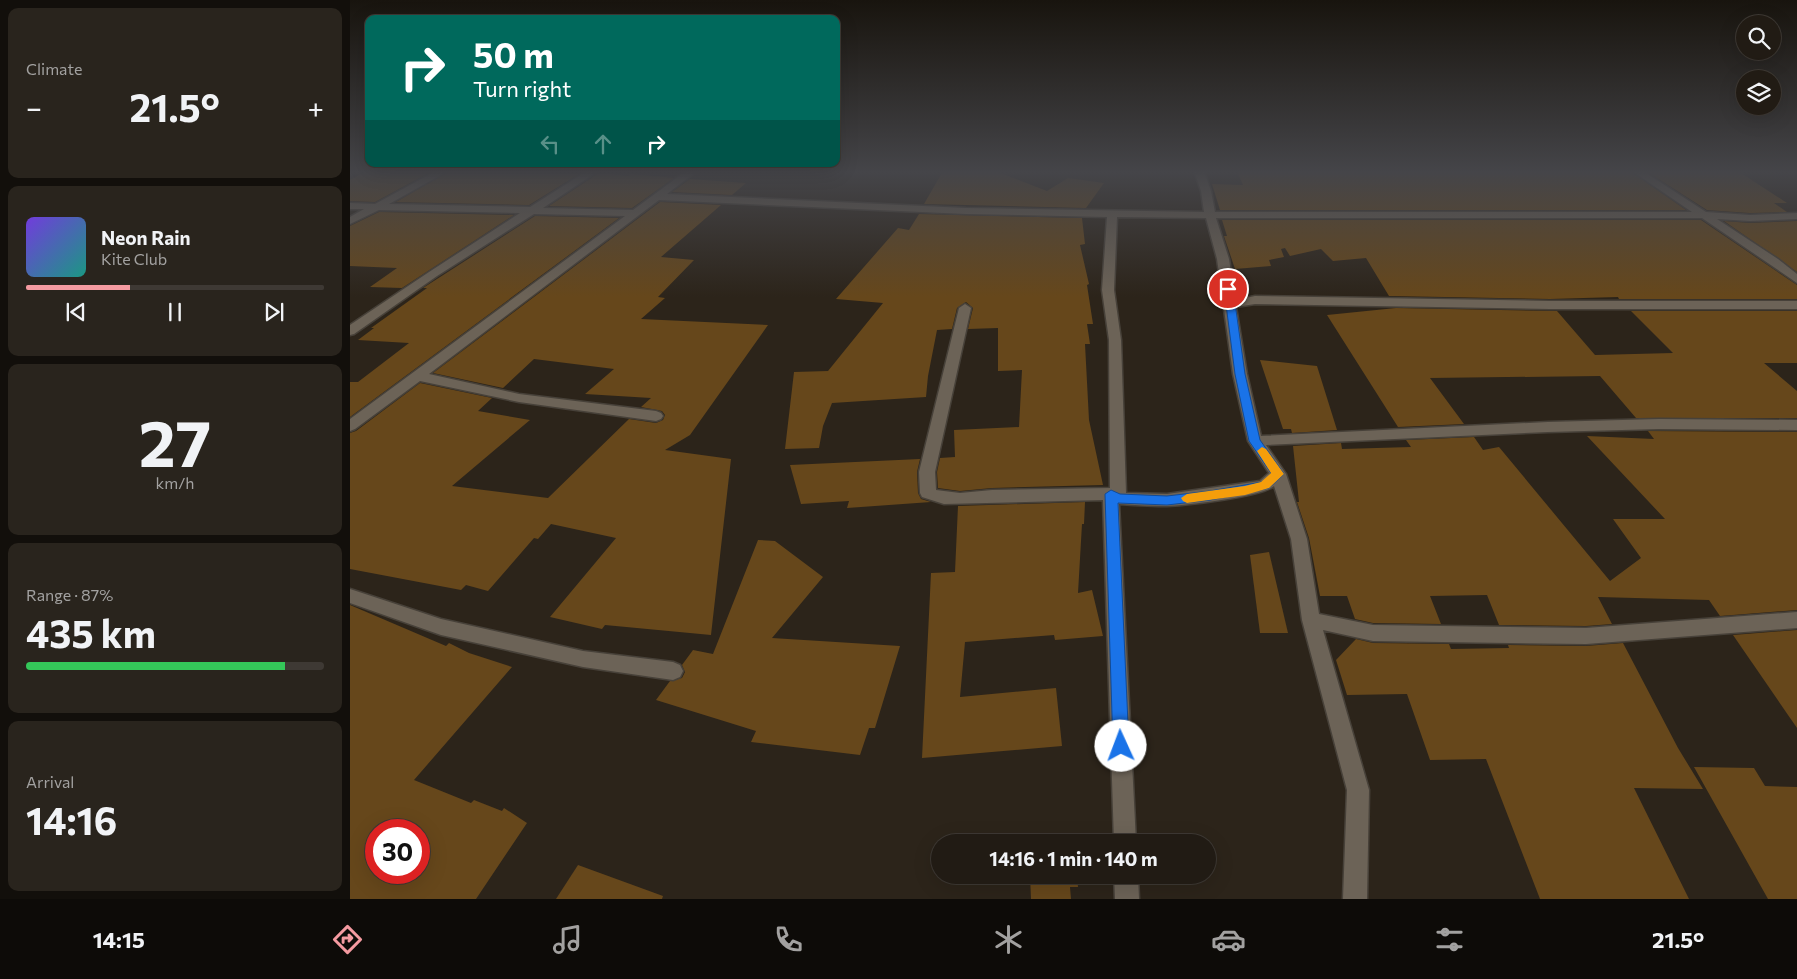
<!DOCTYPE html>
<meta charset="utf-8">
<style>
body{margin:0;font-family:Commissioner,sans-serif;background:#29241d;color:#f1f3f6;height:100vh;display:flex;flex-direction:column;font-size:19px;white-space:nowrap}
*{box-sizing:border-box;margin:0}
p{font-size:16px;color:#a2a1a0}
.icon{flex:none;width:28px;height:28px;fill:none;stroke:currentColor;stroke-width:2;stroke-linecap:round;stroke-linejoin:round}
.map{position:relative;flex:1;overflow:hidden}
.sheet{display:flex;flex-direction:column;gap:8px;padding:8px;background:#120f0b;width:350px}
.sheet>*{flex:none}
.guide{position:absolute;left:15px;top:15px;width:475px;height:152px;border-radius:10px;box-shadow:0 5px 20px #0002,0 0 0 1px #3e3934;background:#00695c;color:#fff;overflow:hidden}
.controls{position:absolute;left:1386px;top:15px;display:grid;gap:10px}
.controls a{display:grid;place-items:center;width:45px;height:45px;border-radius:50%;background:#211b14;box-shadow:0 5px 20px #0002,0 0 0 1px #3e3934;font-size:25px}
.speed{position:absolute;left:15px;top:819px;display:flex;gap:10px;font-size:25px;font-weight:700;text-align:center}
.speed>*{display:grid;place-content:center;width:65px;height:65px;border-radius:50%;background:#211b14;box-shadow:0 5px 20px #0002,0 0 0 1px #3e3934;line-height:1}
.speed .limit{border:8px solid #d22;background:#fff;color:#111}
.pin{position:absolute;display:grid;place-items:center;width:42px;height:42px;color:#fff;margin:-21px;border:2px solid #fff;border-radius:50%;box-shadow:0 1px 5px #0007}
.me{position:absolute;width:55px;margin:-28px;rotate:358deg;stroke-linejoin:round;filter:drop-shadow(0 0 4px #0008)}
.turn{display:flex;align-items:center;gap:18px;height:105px;padding:0 25px;font-size:22px}
.turn .icon{width:65px;height:65px;stroke-width:2.5}
.turn b{display:block;font-size:35px;line-height:42px}
.lanes{display:flex;align-items:center;height:48px;padding:0 25px;background:#0003;justify-content:center;gap:25px;direction:ltr}
.lanes .off{opacity:.35}
.big{font-size:38px;font-weight:700;line-height:1.1}
.sheet .tile{flex:1;display:flex;flex-direction:column;justify-content:center;gap:8px;min-width:0;padding:0 18px;border-radius:10px;background:#29241d}
.sheet .dial{align-items:center;gap:0}
.dial b{font-size:65px;line-height:1}
.song{display:flex;align-items:center;gap:15px}
.cover{width:60px;height:60px;border-radius:8px;background:linear-gradient(135deg,hsl(260 70% 55%),hsl(170 70% 35%))}
.played{height:5px;border-radius:2px;background:linear-gradient(90deg,#f49aa0 35%,#3e3934 35%)}
.keys{display:flex;justify-content:space-around;direction:ltr}
.heat{display:flex;justify-content:space-between;align-items:center;font-size:28px;direction:ltr}
.charge{height:8px;border-radius:4px;background:linear-gradient(90deg,#34c759 87%,#3e3934 0)}
.trip{position:absolute;left:581px;top:834px;width:285px;height:50px;border-radius:25px;background:#211b14;box-shadow:0 5px 20px #0002,0 0 0 1px #3e3934;font-weight:700;line-height:50px;text-align:center}
.dock{display:flex;height:80px;justify-content:space-around;align-items:center;background:#0d0b08;color:#a2a1a0}
.dock .icon{width:35px;height:35px}
.dock .active{color:#f49aa0}
.dock b{font-size:22px;color:#f1f3f6}
main{display:flex;flex:1;min-height:0}
.map>svg:first-child{display:block}
.building{fill:#66471b;fill-rule:evenodd}
.lines{fill:none;stroke-linecap:round;stroke-linejoin:round}
.street-casing{stroke:#474139;stroke-width:3}
.street{fill:#6c6357;fill-rule:evenodd}
.route{fill:#1a73e8;stroke:#114b97}
.slow{fill:#f59e0b}
</style>
<main>
<section class="sheet">
<div class="tile"><p>Climate</p>
<div class="heat"><a>−</a><b class="big">21.5°</b><a>+</a></div>
</div>
<div class="tile">
<div class="song"><i class="cover"></i><div><b>Neon Rain</b><p>Kite Club</p></div></div>
<div class="played"></div>
<div class="keys"><svg class="icon" aria-label="previous" viewBox="0 0 24 24"><path d="M18 5L8 12l10 7zM5 5v14"/></svg><svg class="icon" aria-label="pause" viewBox="0 0 24 24"><path d="M8 5v14M16 5v14"/></svg><svg class="icon" aria-label="next" viewBox="0 0 24 24"><path d="M6 5l10 7-10 7zM19 5v14"/></svg></div>
</div>
<div class="tile dial"><b>27</b><p>km/h</p></div>
<div class="tile"><p>Range · 87%</p><b class="big">435 km</b><div class="charge"></div></div>
<div class="tile"><p>Arrival</p><b class="big">14:16</b></div>
</section>
<div class="map">
<svg width="1447" height="899" viewBox="0 0 1447 899">
<rect width="100%" height="100%" fill="#2c241a"/>
<g class="building">
<path d="M16,171H82L25,202L0,201V180Z"/>
<path d="M100,171H176L229,174L179,205L46,202Z"/>
<path d="M593,171H645L697,191L718,178L754,183L736,208L574,204Z"/>
<path d="M887,171H1280L1336,210H870L862,184L893,185Z"/>
<path d="M1296,171H1388L1437,203H1424L1437,212L1400,213L1357,210Z"/>
<path d="M249,173L279,176L280,174L324,178L282,208L199,206Z"/>
<path d="M340,179L396,183L382,195L322,192Z"/>
<path d="M310,202L371,205L311,257L344,260L308,297L315,298L291,319L418,325L340,435L315,450L381,459L361,635L255,625L252,629L200,617L266,538L201,524L188,539L184,538L138,591L116,585L111,590L0,569V433L6,431L70,383L142,398L128,411L180,420L102,486L198,498L279,419L306,423L313,420L315,415L312,411L291,407L301,398L235,394L264,369L184,359L153,388L83,373Z"/>
<path d="M29,212L164,215L52,288L20,287L47,268L0,266V226Z"/>
<path d="M569,214L732,218L735,244L730,245L739,284L737,285L743,324H737L740,344H735L739,420L753,485L642,488L610,491L588,488L587,472L590,458L605,457L604,430L669,427L672,370L648,371V328L618,329L623,308L616,302L607,308L602,329L587,330L578,376L576,397L482,403L473,426L469,448L435,449L444,372L478,371L533,303L486,299L548,228L559,230Z"/>
<path d="M185,216L269,218L0,417V382H8L59,343L8,340L24,328H21L77,288H73Z"/>
<path d="M872,220H1351L1447,285V299H1269L1268,297L1200,299L1039,296L1016,258L983,261L971,249L940,256L935,248L931,249L934,257L919,260L921,266L885,269L874,236H877Z"/>
<path d="M1374,221L1400,223L1447,221V272Z"/>
<path d="M1046,308L1207,311L1245,355L1323,353L1281,311H1447V363H1414L1447,391V418H1286L1250,376L1080,378L1114,424L1048,427L977,315Z"/>
<path d="M910,360L967,366L987,430L942,433L941,429H933Z"/>
<path d="M1298,431L1447,432V610L1370,616L1359,600L1248,597L1262,624L1236,626L1149,625L1137,595L1080,596L1091,624L1023,623L1005,619L997,596H970L959,538L947,502H949L943,446L991,443L992,449L1061,447L1056,440L1124,437L1133,450L1149,447L1260,581L1291,558L1263,519H1315L1237,436L1304,439Z"/>
<path d="M570,459L567,472L568,493L571,499L581,502L497,508L499,501L451,504L440,465Z"/>
<path d="M735,502L734,524H732L728,593L742,590L753,636L705,640L704,635L615,642L610,697L706,688L712,746L572,758L581,573L605,572L608,506Z"/>
<path d="M408,540L425,541L473,577L422,638L550,646L525,728H519L510,755L401,742L406,731L306,700L320,681L332,678L335,672L332,665L343,650L363,654Z"/>
<path d="M919,552L938,633H910L900,555Z"/>
<path d="M0,605L96,646L99,643L119,653L162,667L64,780L121,803L124,800L152,811L154,808L177,823L126,899H0ZM26,830H69V872H26Z"/>
<path d="M1447,630V728L1383,635Z"/>
<path d="M1006,639L1023,643L1099,644L1101,649L1159,648L1158,645L1236,646L1273,643L1328,748L1353,789L1284,788L1339,899H1190L1136,759L1080,760L1057,694L997,695L986,660Z"/>
<path d="M1344,767L1404,768L1415,786L1447,787V899H1418Z"/>
<path d="M723,836L724,842H679V840Z"/>
<path d="M228,865L313,896L312,899H206Z"/>
<path d="M680,875H727L728,887H720L721,899H681Z"/>
</g>
<g class="lines">
<defs>
<g id="street">
<path d="M86,171H98L39,204L180,207L237,171H248L193,208L283,210L336,171H347L317,194L616,208L854,212L851,191L844,171H854L861,191L865,212H1342L1282,171H1293L1356,212L1400,215L1447,213V219L1400,221L1367,219L1428,259L1447,274V283L1352,218H866L879,259L885,300L905,296L1200,301H1447V309H1200L905,304L886,307L897,374L911,436L1198,422L1309,419L1447,420V430L1309,429L1198,432L916,445L936,474L957,539L969,614L1023,625L1236,628L1447,612V628L1236,644L1023,641L973,630L1019,790L1017,899H993L997,790L952,620L941,539L924,486C911,497 836,505 817,506C801,506 785,505 769,504L786,842H764L753,500L594,504L572,497L570,493L569,472L609,308L615,304L621,308L585,472L586,490L610,493L642,490L760,488L759,340L752,290L757,217L616,214L309,200L79,374L169,394L306,411L311,413L313,416L311,419L306,421L169,402L70,381L5,429L0,431V419L275,216L184,214L87,276L4,334L0,335V325L79,272L170,213L29,210L0,224V217L14,209H0V203L25,204ZM767,217L856,218L867,259L883,374L898,441L919,473L910,481L817,494L776,493L771,340L764,290Z"/>
<path d="M0,589L91,619L233,651L323,662L330,665L333,671L330,677L323,680L233,667L91,635L0,603Z"/>
<path d="M764,875H788L789,899H765Z"/>
</g>
</defs>
<use href="#street" class="street-casing"/>
<use href="#street" class="street"/>
</g>
<linearGradient id="sky" x2="0" y2="1"><stop stop-color="#18140e"/><stop offset="0.58" stop-color="#454549"/><stop offset="1" stop-color="#454549" stop-opacity="0"/></linearGradient>
<rect width="1447" height="297" fill="url(#sky)"/>
<path class="route" d="M878,286L883,289L895,374L910,440L934,474L919,488L860,500L817,505L768,503L779,746L776,751L771,753L765,751L763,746L755,494L761,490L770,494L817,496L860,491L912,482L921,473L899,441L885,374L874,289Z"/>
<path class="slow" d="M912,447L916,449L934,474L919,488L895,495L837,503L833,501L831,498L837,494L895,486L911,482L921,473L907,451Z"/>
</svg>
<div class="controls">
<a><svg class="icon" aria-label="search" viewBox="0 0 24 24"><circle cx="10" cy="10" r="6"/><path d="M15 15l6 6"/></svg></a>
<a><svg class="icon" aria-label="layers" viewBox="0 0 24 24"><path d="M12 4l9 5-9 5-9-5zM3 14l9 5 9-5"/></svg></a>
</div>
<div class="speed"><div class="limit">30</div></div>
<div class="pin" style="left:878px;top:289px;background:#d93025"><svg class="icon" aria-label="arrive" viewBox="0 0 24 24"><path d="M6 21V4h12l-3 4 3 4H6"/></svg></div>
<svg class="me" style="left:771px;top:746px" viewBox="-20 -20 40 40"><circle r="19" fill="#fff"/><path d="M0-13L10 11 0 6-10 11z" fill="#1a73e8"/></svg>
<div class="trip">14:16 · 1 min · 140 m</div>
<div class="guide">
<div class="turn"><svg class="icon" aria-label="right" viewBox="0 0 24 24"><path d="M7 20v-9h11M14 6l5 5-5 5"/></svg><div><b>50 m</b>Turn right</div></div>
<div class="lanes"><svg class="icon off" aria-label="left" viewBox="0 0 24 24"><path d="M17 20v-9H6M10 6l-5 5 5 5"/></svg><svg class="icon off" aria-label="ahead" viewBox="0 0 24 24"><path d="M12 20V5M6 11l6-6 6 6"/></svg><svg class="icon" aria-label="right" viewBox="0 0 24 24"><path d="M7 20v-9h11M14 6l5 5-5 5"/></svg></div>
</div>
</div>
</main>
<nav class="dock">
<b>14:15</b>
<svg class="icon active" aria-label="directions" viewBox="0 0 24 24"><path d="M12 3l9 9-9 9-9-9zM9 14v-3h6M13 9l2 2-2 2"/></svg>
<svg class="icon" aria-label="music" viewBox="0 0 24 24"><path d="M9 18V5l10-2v13"/><circle cx="6" cy="18" r="3"/><circle cx="16" cy="16" r="3"/></svg>
<svg class="icon" aria-label="phone" viewBox="0 0 24 24"><path d="M5 4h4l2 5-3 2q2 4 5 5l2-3 5 2v4C11 20 4 13 5 4z"/></svg>
<svg class="icon" aria-label="climate" viewBox="0 0 24 24"><path d="M12 3v18M4 7l16 10M4 17L20 7"/></svg>
<svg class="icon" aria-label="car" viewBox="0 0 24 24"><path d="M5 17H2v-5l4-1 3-4h7l3 4 3 1v5h-3M9 17h6M6 11h13"/><circle cx="7" cy="17" r="2"/><circle cx="17" cy="17" r="2"/></svg>
<svg class="icon" aria-label="filters" viewBox="0 0 24 24"><path d="M4 7h16M4 17h16"/><circle cx="9" cy="7" r="2"/><circle cx="15" cy="17" r="2"/></svg>
<b>21.5°</b>
</nav>
